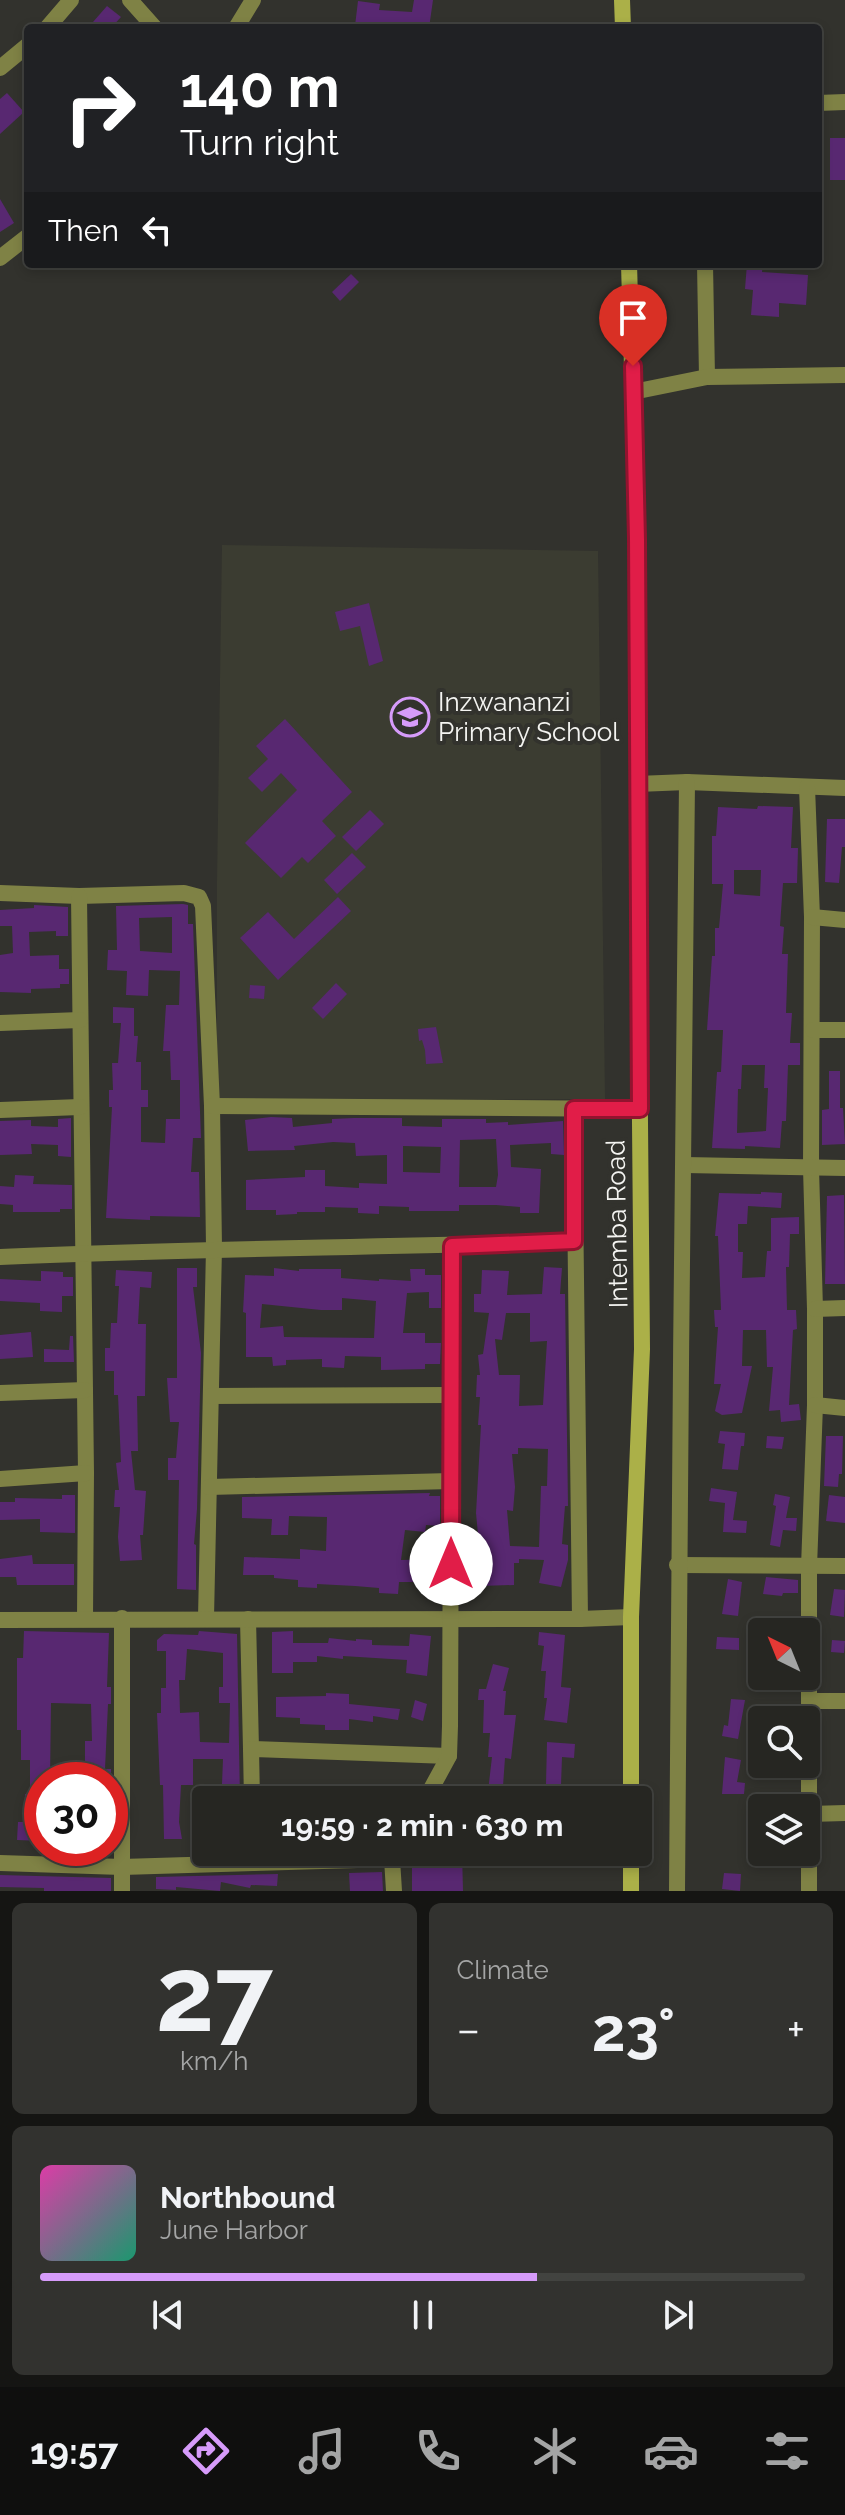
<!DOCTYPE html>
<meta charset="utf-8">
<style>
body{margin:0;font-family:Raleway,sans-serif;background:#32322f;color:#f1f3f6;height:100vh;display:flex;flex-direction:column;font-size:30px;white-space:nowrap}
*{box-sizing:border-box;margin:0}
p{font-size:26px;color:#a4a5a5}
.icon{flex:none;width:44px;height:44px;fill:none;stroke:currentColor;stroke-width:2;stroke-linecap:round;stroke-linejoin:round}
.map{position:relative;height:1891px;overflow:hidden}
.panel{display:flex;flex-direction:column;gap:12px;padding:12px;background:#151513;flex:1}
.panel>*{flex:none}
.top-card{position:absolute;left:24px;top:24px;width:798px;height:244px;border-radius:8px;box-shadow:0 4px 12px #0003,0 0 0 2px #424340;background:#202124;color:#fff;overflow:hidden}
.needle{width:52px;rotate:317deg}
.controls{position:absolute;left:748px;top:1618px;display:grid;gap:16px}
.controls a{display:grid;place-items:center;width:72px;height:72px;border-radius:8px;background:#262622;box-shadow:0 4px 12px #0003,0 0 0 2px #424340;font-size:40px}
.speed{position:absolute;left:24px;top:1762px;display:flex;gap:16px;font-size:40px;font-weight:700;text-align:center}
.speed>*{display:grid;place-content:center;width:104px;height:104px;border-radius:50%;background:#262622;box-shadow:0 4px 12px #0003,0 0 0 2px #424340;line-height:1}
.speed .limit{border:12px solid #d22;background:#fff;color:#111}
.pin{position:absolute;display:grid;place-items:center;width:68px;height:68px;color:#fff;margin:-82px -34px;border-radius:50% 50% 50% 0;rotate:-45deg;box-shadow:0 0 8px #0007}
.pin .icon{rotate:45deg}
.me{position:absolute;width:88px;margin:-44px;rotate:0deg;stroke-linejoin:round;filter:drop-shadow(0 0 6px #0008)}
.turn{display:flex;align-items:center;gap:28px;height:168px;padding:0 24px;font-size:36px}
.turn .icon{width:104px;height:104px;stroke-width:2.5}
.turn b{display:block;font-size:56px;line-height:68px}
.then{display:flex;align-items:center;height:76px;padding:0 24px;background:#0003;gap:16px;font-size:30px}
.big{font-size:60px;font-weight:700;line-height:1.1}
.panel .widget{flex:1;display:flex;flex-direction:column;justify-content:center;gap:12px;min-width:0;padding:0 28px;border-radius:12px;background:#32322f}
.panel .dial{align-items:center;gap:0}
.dial b{font-size:104px;line-height:1}
.song{display:flex;align-items:center;gap:24px}
.cover{width:96px;height:96px;border-radius:12px;background:linear-gradient(135deg,hsl(320 70% 55%),hsl(160 70% 35%))}
.played{height:8px;border-radius:4px;background:linear-gradient(90deg,#d69bfa 65%,#424340 65%)}
.keys{display:flex;justify-content:space-around;direction:ltr}
.heat{display:flex;justify-content:space-between;align-items:center;font-size:44px;direction:ltr}
.panel .tiles{flex:1;display:grid;gap:12px;grid-template-columns:1fr 1fr}
.widget:last-child{grid-column:span 2}
.trip{position:absolute;left:192px;top:1786px;width:460px;height:80px;border-radius:8px;background:#262622;box-shadow:0 4px 12px #0003,0 0 0 2px #424340;font-weight:700;line-height:80px;text-align:center}
.tabs{display:flex;height:128px;justify-content:space-around;align-items:center;background:#0f0f0e;color:#a4a5a5}
.tabs .icon{width:56px;height:56px}
.tabs .active{color:#d69bfa}
.tabs b{font-size:36px;color:#f1f3f6}
.map>svg:first-child{display:block}
.built{fill:#3b3c31}
.building{fill:#582871;fill-rule:evenodd}
.lines{fill:none;stroke-linecap:round;stroke-linejoin:round}
.street{stroke:#7f8245;stroke-width:16}
.secondary{stroke:#abb048;stroke-width:16}
.route-casing{stroke:#92132f;stroke-width:20}
.route{stroke:#e11d48;stroke-width:14}
.labels{text-anchor:middle;dominant-baseline:central;stroke-width:8;stroke-linejoin:round;paint-order:stroke}
.poi-label{font-size:26px;fill:#f4f4f1;stroke:#32322d;text-anchor:start}
.street-label{font-size:26px;fill:#f4f4f1;stroke:#32322d}
</style>
<div class="map">
<svg width="845" height="1891" viewBox="0 0 845 1891">
<rect width="100%" height="100%" fill="#32322d"/>
<path class="built" d="M222,545L598,551L605,1099L217,1101V883Z"/>
<g class="building">
<path d="M414,0H433L429,28L355,26L358,1L380,4L379,10L412,12Z"/>
<path d="M107,6L121,17L111,28H100L93,22Z"/>
<path d="M7,93L24,112L0,134V99Z"/>
<rect x="830" y="138" width="15" height="42"/>
<path d="M0,199L14,223L0,232Z"/>
<path d="M747,264H763L762,272L808,275L806,305L779,303V317L751,315L753,290L745,289Z"/>
<path d="M351,274L359,282L340,301L332,292Z"/>
<path d="M369,603L383,661L369,666L360,626L340,631L335,612Z"/>
<path d="M285,719L352,792L322,821L336,836L308,863L302,857L281,878L245,843L297,790L281,773L262,792L248,778L268,759L256,746Z"/>
<path d="M758,806L793,807L791,848H798L797,883H783L780,926L784,927L782,954H788L786,1013H792L790,1043H800V1065H788L786,1121H782L780,1148L745,1146V1149L712,1148L717,1072H721L723,1030H707L712,956H715V928H719L723,884H712V836H716L718,807L757,809ZM734,870H761L760,896L734,894ZM742,1065H765L764,1088H768L766,1131L737,1133L738,1089H741Z"/>
<path d="M370,810L384,824L356,851L342,837Z"/>
<path d="M827,819H845V847H842L839,883L825,882Z"/>
<path d="M352,853L366,867L337,894L324,880Z"/>
<path d="M338,897L351,911L278,980L240,938L268,912L294,939Z"/>
<path d="M183,904L188,905V924H193L201,1138H193L191,1172H199L200,1217L150,1216V1220L106,1218L112,1107H109V1090H113L112,1063H118L121,1023H113V1007L134,1008V1036H138L136,1062H141V1090H148V1107H141V1142L165,1143L166,1119H180V1080H171L170,1051H163L166,1005H179L180,971L149,970L148,996L126,995L127,971L107,970L108,950H117L116,906ZM172,917V953L140,951L139,918Z"/>
<path d="M34,905L68,907V936H56V931L29,932L30,956L59,955V969H69V984H60V988L31,989V993L0,992V955L13,953L12,926H0V910L34,908Z"/>
<path d="M336,983L347,994L323,1019L312,1008Z"/>
<path d="M250,985L265,986L264,999L249,998Z"/>
<path d="M436,1027L443,1063L426,1064L425,1050L422,1040L419,1041L418,1029Z"/>
<path d="M829,1071H840V1108H843L845,1144L822,1145V1110L829,1109Z"/>
<path d="M271,1117L292,1118L293,1127L332,1123V1119L354,1118H402V1126L442,1127V1119H486V1123L508,1122V1125L563,1121L564,1155L551,1154V1143L510,1145L511,1167L541,1169L539,1213H520V1207L496,1205H459V1211H409V1207L379,1206V1214L358,1213V1208L325,1207V1212H297V1214L276,1215V1210H246V1180L305,1177V1170H325V1186L359,1188V1183L387,1184V1155L356,1156L355,1143L333,1142L294,1146L295,1150L248,1151L245,1120ZM496,1139L498,1175L496,1187H459L460,1140ZM403,1146L441,1147L440,1173L403,1172Z"/>
<path d="M71,1118V1157L58,1156V1145L31,1144L32,1154L0,1155V1121L31,1120V1126L58,1127V1119Z"/>
<path d="M15,1175L34,1176L33,1184L72,1185V1209H60V1212H13V1205L0,1204V1186L14,1187Z"/>
<path d="M761,1192L782,1193L781,1208L748,1206L747,1224H738V1252H743L742,1278L765,1277L767,1251H771V1218L799,1217V1234H790L789,1267H786L787,1310H796L797,1329L793,1330L789,1405L799,1404L801,1420L781,1422L780,1410L769,1411L773,1367H767L766,1330H743L742,1366H752L742,1413L722,1415L715,1411L721,1384H714L718,1327H715L714,1310H721L718,1236H715L719,1193L761,1194Z"/>
<path d="M844,1195L845,1284H825L827,1196Z"/>
<path d="M544,1267L562,1268L560,1294H565L568,1506H565L562,1544L568,1545V1560L561,1587L539,1583L544,1560L519,1559V1563H514V1585L480,1586V1562H476L477,1545H479L476,1513L481,1425H478L480,1397H476L477,1375H480L478,1355L483,1354L489,1313L474,1312V1294H481L482,1270L509,1271L507,1295L542,1294ZM506,1313H530V1342L547,1341L543,1405L519,1406L520,1375H499L495,1339L502,1340ZM518,1448L548,1449L547,1486H541L539,1547L510,1546L507,1510L513,1511L515,1487L512,1454H518Z"/>
<path d="M177,1268H197V1287H193L201,1353L197,1509L194,1544L196,1545V1590L177,1589L179,1480H168V1458H176L179,1422H170L167,1378H177Z"/>
<path d="M274,1268L299,1271V1269H341V1278L379,1281V1279L411,1281L410,1269H425V1275H441V1308H429V1292L407,1293L403,1333H425V1343H441L440,1364H425V1369L381,1370V1357L345,1356L344,1368L322,1367V1359L286,1360V1365L273,1366L272,1357H246V1313L243,1312L245,1275L274,1276ZM342,1298L376,1301L374,1338L284,1337L283,1326L260,1328L262,1304L321,1310H342Z"/>
<path d="M116,1270L152,1272L151,1288L140,1287L138,1324H146L145,1396H137L138,1451H131L135,1490L146,1491L143,1535H140L142,1560L120,1561L118,1537L120,1507H114L115,1490H119L116,1463L121,1462L118,1395H114V1371H105V1348H110L111,1323H117L119,1286H115Z"/>
<path d="M41,1271L63,1272V1277H73V1296H62V1312L40,1311V1303L0,1301V1279L41,1281Z"/>
<path d="M31,1332L33,1357L0,1359V1335Z"/>
<path d="M70,1336H73L74,1362H44V1349L69,1350Z"/>
<path d="M720,1431L745,1433L744,1446H741L738,1470L722,1469L725,1444L718,1443Z"/>
<path d="M767,1436L784,1437L782,1449L766,1448Z"/>
<path d="M826,1436H843L842,1474H839L838,1487L824,1486Z"/>
<path d="M711,1488L737,1492L733,1520L747,1521L746,1533L723,1532L725,1503L709,1501Z"/>
<path d="M430,1493L429,1496H440V1526L426,1525L425,1532L405,1530L401,1560L440,1559V1586L432,1585L433,1582H399L398,1594L379,1593V1588L355,1586L317,1584V1588L298,1587V1580L274,1578V1575H243L244,1557L300,1559V1549L326,1551L327,1517L289,1516L288,1535H271L272,1519L242,1518V1497Z"/>
<path d="M775,1494L790,1497L786,1518H797L796,1531L783,1530L780,1547L770,1545L776,1506L773,1505Z"/>
<path d="M62,1495H75V1533L40,1532V1519L0,1520V1502H15V1498L62,1499Z"/>
<path d="M829,1495L845,1497V1523L826,1521Z"/>
<path d="M32,1555L33,1564H74V1585H17L16,1577H0V1559Z"/>
<path d="M766,1577L798,1580V1593H783L782,1596L763,1594Z"/>
<path d="M728,1579L742,1582L738,1616L722,1614Z"/>
<path d="M834,1589L845,1590L844,1617L830,1615Z"/>
<path d="M24,1631L109,1633L107,1687H111V1704H108L105,1769H111V1780H81V1768H85V1741H92L91,1704L51,1703L50,1780H42V1841L17,1840L18,1822H24L25,1794H30V1760H21V1730H17V1658H23Z"/>
<path d="M199,1631L237,1634L240,1800H225L226,1784H222L223,1759H193V1785H181L179,1822L182,1839H164L163,1785H160L157,1713H161V1688H166V1651H157V1640L164,1634L198,1635ZM187,1649L223,1653V1687H219V1703H230L229,1743L200,1742L199,1712L180,1713L179,1680H185Z"/>
<path d="M293,1631V1643H328L329,1638L356,1641V1639L372,1640V1645L409,1646L410,1634L431,1636L427,1676L406,1673L407,1660L343,1656V1659L317,1656V1662H293V1673H272V1632Z"/>
<path d="M539,1632L565,1635L561,1687L571,1688L567,1723L544,1720L547,1698H544L546,1671H541L544,1646L538,1645Z"/>
<path d="M717,1637L739,1638V1650L716,1649Z"/>
<path d="M832,1640L845,1641L844,1653L831,1652Z"/>
<path d="M493,1664L509,1668L503,1691H506L504,1715H516L511,1759L505,1758L502,1800H487L492,1757H488L490,1733H483L484,1700H478L479,1689H486Z"/>
<path d="M326,1693L349,1694V1704L400,1709L398,1720L373,1716V1722L349,1719V1730H325V1725L300,1724V1718L276,1717V1697L326,1696Z"/>
<path d="M731,1699L745,1700L738,1739L722,1736L724,1725L728,1726Z"/>
<path d="M415,1700L427,1704L423,1721L411,1717Z"/>
<path d="M547,1742L575,1744L574,1758L562,1757L561,1785L546,1784Z"/>
<path d="M725,1757L741,1760L737,1782L745,1783L744,1794H722Z"/>
<path d="M412,1852H462L463,1891H412Z"/>
<path d="M382,1872L383,1891H350L349,1873Z"/>
<path d="M724,1873L741,1874L740,1891L722,1889Z"/>
<path d="M278,1874L277,1886L251,1885L250,1888L221,1882L220,1891L176,1887V1890L156,1889V1877Z"/>
<path d="M0,1875L111,1878V1891H44V1888L0,1887Z"/>
</g>
<g class="lines">
<g class="street">
<path d="M130,0L155,28"/>
<path d="M47,28L71,0"/>
<path d="M236,28L253,0"/>
<path d="M0,68L28,45"/>
<path d="M818,103L845,102"/>
<path d="M0,258L28,236"/>
<path d="M705,264L707,377"/>
<path d="M633,392L707,377L845,375"/>
<path d="M637,784L687,782L845,788"/>
<path d="M807,787L812,917L811,1168L815,1309V1405L809,1567V1891"/>
<path d="M0,893L79,896L184,893L199,897L203,906L212,1106L214,1248L206,1618"/>
<path d="M79,896L86,1473L85,1619"/>
<path d="M812,917L845,920"/>
<path d="M0,1023L80,1020"/>
<path d="M813,1030H845"/>
<path d="M212,1106L640,1109"/>
<path d="M574,1109L580,1619"/>
<path d="M0,1110L80,1107"/>
<path d="M685,1165L845,1168"/>
<path d="M0,1257C191,1248 383,1248 574,1241"/>
<path d="M815,1309L845,1308"/>
<path d="M0,1393L85,1390"/>
<path d="M211,1396L450,1395"/>
<path d="M815,1405L845,1408"/>
<path d="M0,1479L86,1473"/>
<path d="M209,1487L451,1481"/>
<path d="M677,1565L845,1566"/>
<path d="M248,1619L251,1749"/>
<path d="M0,1620L580,1619L631,1617"/>
<path d="M809,1701H845"/>
<path d="M252,1800L251,1749L449,1756"/>
<path d="M425,1800L449,1756L450,1726L452,1246"/>
<path d="M810,1814L845,1813"/>
<path d="M253,1856L254,1863L392,1859L396,1852"/>
<path d="M392,1859L394,1891"/>
<path d="M0,1863L122,1867L254,1863"/>
<path d="M122,1891V1618"/>
<path d="M677,1891C677,1521 685,1152 687,782"/>
</g>
<g class="secondary">
<path d="M622,0L623,28"/>
<path d="M629,264L637,539V784L642,1349L631,1617V1800"/>
<path d="M631,1852V1891"/>
</g>
</g>
<g class="lines">
<defs>
<path id="route" d="M451,1564L452,1246L574,1241V1109H640L637,539L633,366"/>
</defs>
<use href="#route" class="route-casing"/>
<use href="#route" class="route"/>
</g>
<defs>
<symbol id="school-ring" viewBox="-11 -11 22 22"><circle r="9.5" fill="#32322d" stroke="#d69bfa" stroke-width="1.5"/><path d="M0-5L7-2L0 1L-7-2ZM-4 1L0 2.5L4 1V4Q0 6-4 4Z" fill="#d69bfa"/></symbol>
</defs>
<g fill-rule="evenodd">
<use href="#school-ring" x="388" y="695" width="44" height="44"/>
</g>
<g class="labels">
<g class="poi-label">
<text x="438" y="702">Inzwananzi<tspan x="438" dy="30">Primary School</tspan></text>
</g>
<g class="street-label">
<text transform="translate(617 1224) rotate(-91)">Intemba Road</text>
</g>
</g>
</svg>
<div class="controls">
<a><svg class="needle" viewBox="-14 -14 28 28"><path d="M0-13l5 13h-10z" fill="#e53935"/><path d="M0 13l5-13h-10z" fill="#a4a5a5"/></svg></a>
<a><svg class="icon" aria-label="search" viewBox="0 0 24 24"><circle cx="10" cy="10" r="6"/><path d="M15 15l6 6"/></svg></a>
<a><svg class="icon" aria-label="layers" viewBox="0 0 24 24"><path d="M12 4l9 5-9 5-9-5zM3 14l9 5 9-5"/></svg></a>
</div>
<div class="speed"><div class="limit">30</div></div>
<div class="pin" style="left:633px;top:366px;background:#d93025"><svg class="icon" aria-label="arrive" viewBox="0 0 24 24"><path d="M6 21V4h12l-3 4 3 4H6"/></svg></div>
<svg class="me" style="left:451px;top:1564px" viewBox="-20 -20 40 40"><circle r="19" fill="#fff"/><path d="M0-13L10 11 0 6-10 11z" fill="#e11d48"/></svg>
<div class="trip">19:59 · 2 min · 630 m</div>
<div class="top-card">
<div class="turn"><svg class="icon" aria-label="right" viewBox="0 0 24 24"><path d="M7 20v-9h11M14 6l5 5-5 5"/></svg><div><b>140 m</b>Turn right</div></div>
<div class="then">Then<svg class="icon" aria-label="left" viewBox="0 0 24 24"><path d="M17 20v-9H6M10 6l-5 5 5 5"/></svg></div>
</div>
</div>
<section class="panel">
<div class="tiles">
<div class="widget dial"><b>27</b><p>km/h</p></div>
<div class="widget"><p>Climate</p>
<div class="heat"><a>−</a><b class="big">23°</b><a>+</a></div>
</div>
<div class="widget">
<div class="song"><i class="cover"></i><div><b>Northbound</b><p>June Harbor</p></div></div>
<div class="played"></div>
<div class="keys"><svg class="icon" aria-label="previous" viewBox="0 0 24 24"><path d="M18 5L8 12l10 7zM5 5v14"/></svg><svg class="icon" aria-label="pause" viewBox="0 0 24 24"><path d="M8 5v14M16 5v14"/></svg><svg class="icon" aria-label="next" viewBox="0 0 24 24"><path d="M6 5l10 7-10 7zM19 5v14"/></svg></div>
</div>
</div>
</section>
<nav class="tabs">
<b>19:57</b>
<svg class="icon active" aria-label="directions" viewBox="0 0 24 24"><path d="M12 3l9 9-9 9-9-9zM9 14v-3h6M13 9l2 2-2 2"/></svg>
<svg class="icon" aria-label="music" viewBox="0 0 24 24"><path d="M9 18V5l10-2v13"/><circle cx="6" cy="18" r="3"/><circle cx="16" cy="16" r="3"/></svg>
<svg class="icon" aria-label="phone" viewBox="0 0 24 24"><path d="M5 4h4l2 5-3 2q2 4 5 5l2-3 5 2v4C11 20 4 13 5 4z"/></svg>
<svg class="icon" aria-label="climate" viewBox="0 0 24 24"><path d="M12 3v18M4 7l16 10M4 17L20 7"/></svg>
<svg class="icon" aria-label="car" viewBox="0 0 24 24"><path d="M5 17H2v-5l4-1 3-4h7l3 4 3 1v5h-3M9 17h6M6 11h13"/><circle cx="7" cy="17" r="2"/><circle cx="17" cy="17" r="2"/></svg>
<svg class="icon" aria-label="filters" viewBox="0 0 24 24"><path d="M4 7h16M4 17h16"/><circle cx="9" cy="7" r="2"/><circle cx="15" cy="17" r="2"/></svg>
</nav>
